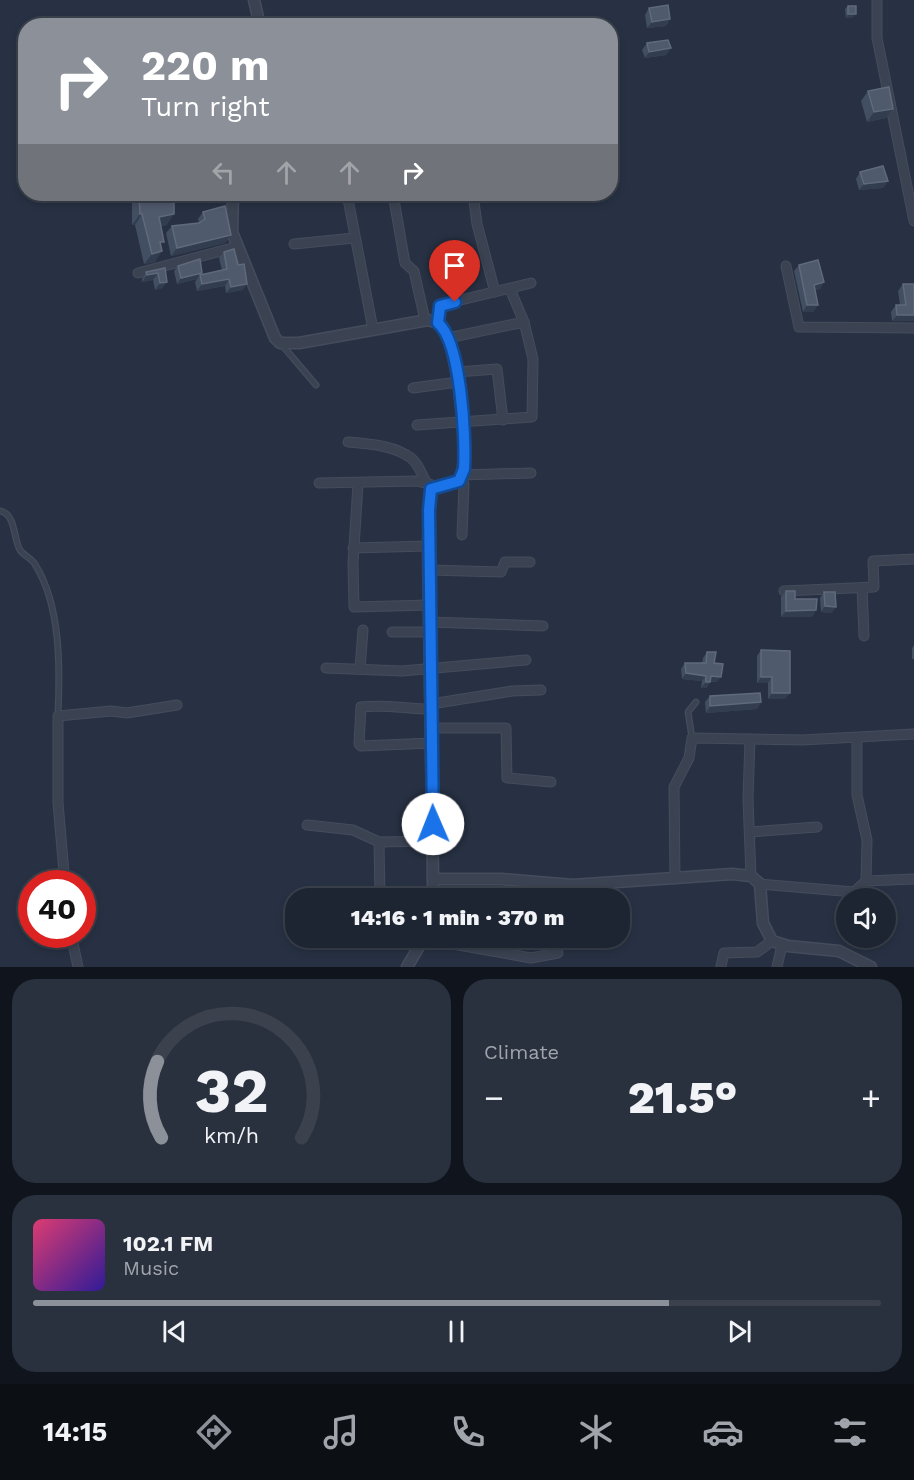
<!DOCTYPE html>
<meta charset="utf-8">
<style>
body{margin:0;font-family:"Work Sans",sans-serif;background:#2a313e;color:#f1f3f6;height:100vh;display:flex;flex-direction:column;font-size:22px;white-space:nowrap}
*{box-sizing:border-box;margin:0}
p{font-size:20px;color:#a0a5ac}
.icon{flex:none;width:33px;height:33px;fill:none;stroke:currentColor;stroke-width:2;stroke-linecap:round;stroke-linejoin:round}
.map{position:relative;height:967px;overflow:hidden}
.side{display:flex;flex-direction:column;gap:12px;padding:12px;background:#10141c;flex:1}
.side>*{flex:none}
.banner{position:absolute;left:18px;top:18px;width:600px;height:183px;border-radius:24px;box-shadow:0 3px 9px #0003,0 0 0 2px #3b424d;background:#8c9099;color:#fff;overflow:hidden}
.tools{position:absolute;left:836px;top:888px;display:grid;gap:12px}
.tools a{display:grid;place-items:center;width:60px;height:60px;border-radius:50%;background:#1d2532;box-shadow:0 3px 9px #0003,0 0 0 2px #3b424d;font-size:30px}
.speed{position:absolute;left:18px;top:870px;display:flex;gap:12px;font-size:30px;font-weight:700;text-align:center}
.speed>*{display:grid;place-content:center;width:78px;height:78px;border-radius:50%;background:#1d2532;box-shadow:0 3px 9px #0003,0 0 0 2px #3b424d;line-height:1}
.speed .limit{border:9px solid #d22;background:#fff;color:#111}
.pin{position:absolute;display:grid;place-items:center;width:51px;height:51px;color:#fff;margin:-62px -26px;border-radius:50% 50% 50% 0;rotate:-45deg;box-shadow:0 0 6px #0007}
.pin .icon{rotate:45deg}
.me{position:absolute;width:66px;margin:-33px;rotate:359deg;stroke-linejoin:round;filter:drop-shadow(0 0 4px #0008)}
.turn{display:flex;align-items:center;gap:21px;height:126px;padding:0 24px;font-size:27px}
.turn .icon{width:78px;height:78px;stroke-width:2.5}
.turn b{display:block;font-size:42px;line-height:51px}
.lanes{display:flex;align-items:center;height:57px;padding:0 24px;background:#0003;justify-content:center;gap:30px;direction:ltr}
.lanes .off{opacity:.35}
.big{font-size:45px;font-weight:800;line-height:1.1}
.side .card{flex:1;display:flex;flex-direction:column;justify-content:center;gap:9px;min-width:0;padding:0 21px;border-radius:24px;background:#2a313e}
.side .dial{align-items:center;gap:0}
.dial svg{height:156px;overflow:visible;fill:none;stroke:#3b424d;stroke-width:7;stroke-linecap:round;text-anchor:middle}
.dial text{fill:#f1f3f6;stroke:none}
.song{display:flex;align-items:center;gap:18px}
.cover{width:72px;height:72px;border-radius:9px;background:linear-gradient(135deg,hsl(340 70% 55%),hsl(250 70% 35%))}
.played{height:6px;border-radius:3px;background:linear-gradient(90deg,#8c9099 75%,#3b424d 75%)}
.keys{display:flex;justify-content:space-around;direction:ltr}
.heat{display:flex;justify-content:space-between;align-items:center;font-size:33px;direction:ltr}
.side .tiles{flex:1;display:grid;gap:12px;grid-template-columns:1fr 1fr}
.card:last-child{grid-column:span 2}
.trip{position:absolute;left:285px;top:888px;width:345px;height:60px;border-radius:24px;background:#1d2532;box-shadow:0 3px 9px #0003,0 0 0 2px #3b424d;font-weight:800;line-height:60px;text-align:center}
.tabs{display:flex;height:96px;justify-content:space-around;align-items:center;background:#0c0f14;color:#a0a5ac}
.tabs .icon{width:42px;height:42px}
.tabs .selected{color:#8c9099}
.tabs b{font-size:27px;color:#f1f3f6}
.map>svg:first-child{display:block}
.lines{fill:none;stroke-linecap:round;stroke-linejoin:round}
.service-casing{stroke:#454c5c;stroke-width:7}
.minor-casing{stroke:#454c5c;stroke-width:11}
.tertiary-casing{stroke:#454c5c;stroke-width:13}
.service{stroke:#3b4352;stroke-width:4.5}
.minor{stroke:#3b4352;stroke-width:9}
.tertiary{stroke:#3b4352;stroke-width:10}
.wall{fill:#424e61}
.shaded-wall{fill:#323d50}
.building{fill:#4f5a6d;stroke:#5f6a7c;stroke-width:1.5}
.route-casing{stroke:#114b97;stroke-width:15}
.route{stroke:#1a73e8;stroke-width:10}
</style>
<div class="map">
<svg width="914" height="967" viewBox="0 0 914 967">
<rect width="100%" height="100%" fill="#273143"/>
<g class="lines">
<defs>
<g id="service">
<path d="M282,345L316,385"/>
<path d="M0,511C16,514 13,538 20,550C24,556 33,559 36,566C61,607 60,669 58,715"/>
<path d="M692,738L688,712L696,702"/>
</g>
<g id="minor">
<path d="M877,0V38L914,221"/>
<path d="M347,194L373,329"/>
<path d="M393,194L405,263L414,271L425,320"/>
<path d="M473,194L477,224L495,292"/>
<path d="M294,244L354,238"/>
<path d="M786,266L799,327L914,328"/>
<path d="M138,273L236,247"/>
<path d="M438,323L440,305L531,283"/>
<path d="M448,338L524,322"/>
<path d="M457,372L497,369L503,420"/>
<path d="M413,388L458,382"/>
<path d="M417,425L532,417L533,359L524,322L510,289"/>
<path d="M348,442C369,444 394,445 411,458C418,463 422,475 426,482"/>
<path d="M462,475L531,473"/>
<path d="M461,478L464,484L462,535"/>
<path d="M319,483L417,481L436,486"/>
<path d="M358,484L353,563L354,607L429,605"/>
<path d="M353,548L428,546"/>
<path d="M429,570L501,572L505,562H530"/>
<path d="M862,588L864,636"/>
<path d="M784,591L874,587L873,561L914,559"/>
<path d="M429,622L543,626"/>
<path d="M392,632H429"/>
<path d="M326,668L402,671L526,660"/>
<path d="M360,669L363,630"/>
<path d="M431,704L512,691L541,690"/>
<path d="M432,709C407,709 385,704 361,707L359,744L361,746L432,743"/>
<path d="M432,728H506L507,778L551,782"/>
<path d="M857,738V795L867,840L866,881"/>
<path d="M750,739L748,799L751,876"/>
<path d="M307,825L353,830L379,842L433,841"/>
<path d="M750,832L817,827"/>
<path d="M379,842L380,898"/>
<path d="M675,879L674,787L689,758L692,738L802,740L914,734"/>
<path d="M65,884L58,803V716L111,711L127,713L177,705"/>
<path d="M760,884L854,892L866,881L914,879"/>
<path d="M71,934L78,967"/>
<path d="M424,939L531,958L558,953"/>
<path d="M721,966L724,953L757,952L772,941"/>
<path d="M777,967L782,945"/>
</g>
<g id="tertiary">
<path d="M254,0L260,26"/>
<path d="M233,194L232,232L275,338L280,343H299L428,320C435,322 440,323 444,329C457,349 472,463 459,481L434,487L430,493L428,546L433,879H501L573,885L732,874L751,876L760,884L763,923L772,941L788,946L839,951L871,967"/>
<path d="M433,898V879"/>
<path d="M407,967L424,938"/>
</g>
</defs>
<use href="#service" class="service-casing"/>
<use href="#minor" class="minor-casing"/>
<use href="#tertiary" class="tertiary-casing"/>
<use href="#service" class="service"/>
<use href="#minor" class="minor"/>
<use href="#tertiary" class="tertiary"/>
</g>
<g class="wall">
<path d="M848,6L854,17L846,18L845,9Z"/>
<path d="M649,8L670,19L666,26L647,28L645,15Z"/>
<path d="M647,43L671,48L666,55L645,58L642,50Z"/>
<path d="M868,91L893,109L886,118L867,122L861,101Z"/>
<path d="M860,172L888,181L883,188L859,190L856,179Z"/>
<path d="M132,194H225L221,200L174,199L167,225L161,226V245L155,262L144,264L135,225H132Z"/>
<path d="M203,212L231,235L225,243L171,256L166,233L172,226L199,223L198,219Z"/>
<path d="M224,252L243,290L226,293L225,286L197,291L195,282L197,279L177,284L174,271L178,266L202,273V275L222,270L219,258Z"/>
<path d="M799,265L824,282L820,289L815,290L818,305L813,312H803L794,271Z"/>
<path d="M165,268L167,282L162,288L155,290L153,280L142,282V279L146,272Z"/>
<path d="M903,284H914V321H892L891,312L896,305H900L898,291Z"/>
<path d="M786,591L795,599L816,610L812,617H781V597Z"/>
<path d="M824,592L832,613L821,612L820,598Z"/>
<path d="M914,645V659H912V648Z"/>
<path d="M761,650L785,699H768V683H757V656Z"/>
<path d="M707,652L714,663L717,682H710L706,688H701L702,681L682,679L681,669L685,663H702L703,658Z"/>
<path d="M710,696L761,702L757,709L706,713L705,702Z"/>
</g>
<g class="shaded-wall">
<path d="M848,14H856L854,17L846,18Z"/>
<path d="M670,19L666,26L647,28L652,22Z"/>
<path d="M671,48L666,55L645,58L649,52Z"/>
<path d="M893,109L886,118L867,122L874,112Z"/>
<path d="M888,181L883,188L859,190L864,184Z"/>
<path d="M171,194H225L221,200L167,199Z"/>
<path d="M140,214H142L135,225H132Z"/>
<path d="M174,214L167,225L152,228L159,217Z"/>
<path d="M231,235L225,243L171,256L177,248Z"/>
<path d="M162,251L155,262L144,264L152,254Z"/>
<path d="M158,273L153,280L142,282L147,275Z"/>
<path d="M202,273L197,279L177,284L181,278Z"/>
<path d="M229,279L225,286L197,291L202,284Z"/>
<path d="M167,282L162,288L155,290L160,283Z"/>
<path d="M824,282L820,289L809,291L814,285Z"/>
<path d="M247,284L243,290L226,293L231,287Z"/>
<path d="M807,305H818L813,312H803Z"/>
<path d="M897,315H914V321H892Z"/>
<path d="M825,606L836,607L832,613L821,612Z"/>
<path d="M816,610L812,617H781L786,611Z"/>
<path d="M686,673L706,676L702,681L682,679Z"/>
<path d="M711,676L721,677L717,682L707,681Z"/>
<path d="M761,677H772L768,683H757Z"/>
<path d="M706,682H710L706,688H701Z"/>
<path d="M772,693H790L785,699H768Z"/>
<path d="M761,702L757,709L706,713L710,706Z"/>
</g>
<g class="building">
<path d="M668,5L670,19L652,22L649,8Z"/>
<rect x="848" y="6" width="8" height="8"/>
<path d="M383,21L384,24L396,22V26H371Z"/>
<path d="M668,40L671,48L649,52L647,43Z"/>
<path d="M889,87L893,109L874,112L868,91Z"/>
<path d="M883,166L888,181L864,184L860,172Z"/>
<path d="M139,194H174V214L159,217L164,242H160L162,251L152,254L142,214H140Z"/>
<path d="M225,206L231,235L177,248L172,226L199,223L205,219L203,212Z"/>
<path d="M234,249L238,265L244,264L247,284L231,287L229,279L202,284L200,275L227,269L224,252Z"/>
<path d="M200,259L202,273L181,278L178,266Z"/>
<path d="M818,260L824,282L814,285L818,305H807L799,265Z"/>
<path d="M165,268L167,282L160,283L158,273L147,275L146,272Z"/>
<path d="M903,284H914V315H897L896,305H906Z"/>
<path d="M786,591H795V599H817L816,610L786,611Z"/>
<path d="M824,592H835L836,607L825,606Z"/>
<path d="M761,650L790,651V693H772V677H761Z"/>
<path d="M707,652H716L714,663L723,664L721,677L711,676L710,682H706V676L686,673L685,663H706Z"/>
<path d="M760,693L761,702L710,706V696Z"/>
</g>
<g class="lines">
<defs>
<path id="route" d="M433,824L429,510L431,489L459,481L464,469C466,438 461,342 438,323L440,306L455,302"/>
</defs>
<use href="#route" class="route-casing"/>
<use href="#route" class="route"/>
</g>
</svg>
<div class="tools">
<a><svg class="icon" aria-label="sound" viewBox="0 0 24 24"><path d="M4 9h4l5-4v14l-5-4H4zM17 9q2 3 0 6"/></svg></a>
</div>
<div class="speed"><div class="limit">40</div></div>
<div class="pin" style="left:455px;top:302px;background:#d93025"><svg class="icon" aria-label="arrive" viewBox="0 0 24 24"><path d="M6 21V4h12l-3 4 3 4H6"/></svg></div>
<svg class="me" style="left:433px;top:824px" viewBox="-20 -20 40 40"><circle r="19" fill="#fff"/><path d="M0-13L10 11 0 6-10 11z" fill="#1a73e8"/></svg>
<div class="trip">14:16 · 1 min · 370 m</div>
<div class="banner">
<div class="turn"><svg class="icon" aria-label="right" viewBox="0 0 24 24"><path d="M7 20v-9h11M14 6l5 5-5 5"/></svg><div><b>220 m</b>Turn right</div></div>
<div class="lanes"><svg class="icon off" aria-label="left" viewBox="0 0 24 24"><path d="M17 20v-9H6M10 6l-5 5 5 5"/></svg><svg class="icon off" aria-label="ahead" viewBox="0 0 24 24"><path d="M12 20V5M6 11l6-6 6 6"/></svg><svg class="icon off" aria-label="ahead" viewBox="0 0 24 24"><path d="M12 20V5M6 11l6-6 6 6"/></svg><svg class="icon" aria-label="right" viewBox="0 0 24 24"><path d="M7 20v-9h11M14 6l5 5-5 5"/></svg></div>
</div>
</div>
<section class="side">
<div class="tiles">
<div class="card dial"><svg viewBox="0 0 100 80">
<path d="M14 69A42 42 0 1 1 86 69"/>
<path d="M14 69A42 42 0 0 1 12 30" stroke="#8c9099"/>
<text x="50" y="56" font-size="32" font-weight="700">32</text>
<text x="50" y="72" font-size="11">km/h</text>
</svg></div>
<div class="card"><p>Climate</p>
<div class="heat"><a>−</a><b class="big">21.5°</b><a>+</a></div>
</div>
<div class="card">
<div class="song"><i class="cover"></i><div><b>102.1 FM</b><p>Music</p></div></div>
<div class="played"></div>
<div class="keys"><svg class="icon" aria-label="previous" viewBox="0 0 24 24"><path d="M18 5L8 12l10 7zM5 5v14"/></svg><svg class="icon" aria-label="pause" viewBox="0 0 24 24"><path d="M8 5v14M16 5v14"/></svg><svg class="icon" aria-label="next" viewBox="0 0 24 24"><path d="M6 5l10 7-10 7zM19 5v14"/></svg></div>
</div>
</div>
</section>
<nav class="tabs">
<b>14:15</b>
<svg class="icon selected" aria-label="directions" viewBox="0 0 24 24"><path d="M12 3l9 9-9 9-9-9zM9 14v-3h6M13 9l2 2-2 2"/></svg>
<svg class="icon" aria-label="music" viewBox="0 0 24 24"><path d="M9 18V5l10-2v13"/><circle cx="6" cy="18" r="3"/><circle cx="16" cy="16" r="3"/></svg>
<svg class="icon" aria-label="phone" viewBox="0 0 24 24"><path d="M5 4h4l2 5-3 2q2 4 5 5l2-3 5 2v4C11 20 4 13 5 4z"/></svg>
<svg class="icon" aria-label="climate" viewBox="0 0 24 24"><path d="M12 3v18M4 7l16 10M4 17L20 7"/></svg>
<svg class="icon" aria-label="car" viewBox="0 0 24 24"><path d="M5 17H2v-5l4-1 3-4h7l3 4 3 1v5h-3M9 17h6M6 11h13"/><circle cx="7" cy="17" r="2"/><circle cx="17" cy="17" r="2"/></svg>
<svg class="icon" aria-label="filters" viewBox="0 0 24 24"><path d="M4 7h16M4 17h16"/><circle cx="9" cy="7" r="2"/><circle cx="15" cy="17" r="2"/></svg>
</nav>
